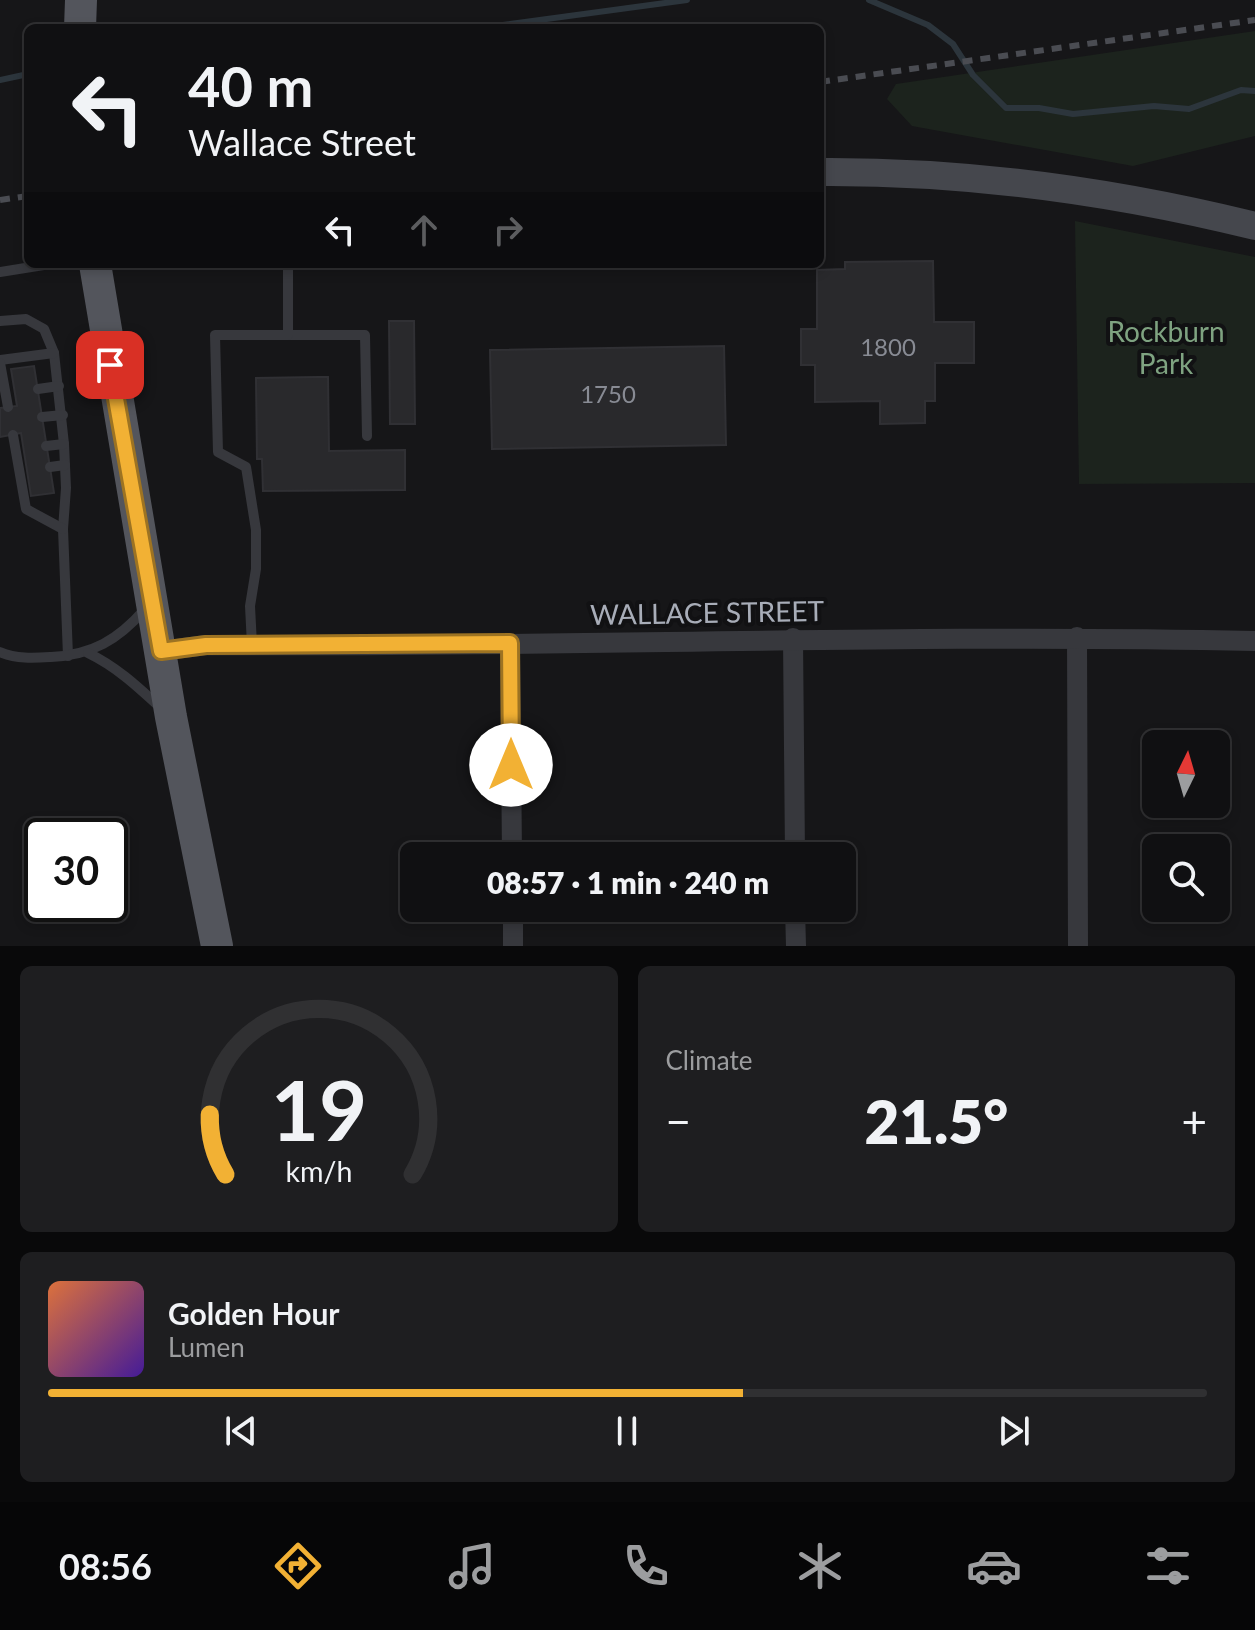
<!DOCTYPE html>
<meta charset="utf-8">
<style>
body{margin:0;font-family:Lato,sans-serif;background:#1e1e20;color:#f1f3f6;height:100vh;display:flex;flex-direction:column;font-size:30px;white-space:nowrap}
*{box-sizing:border-box;margin:0}
p{font-size:26px;color:#9c9d9f}
.icon{flex:none;width:44px;height:44px;fill:none;stroke:currentColor;stroke-width:2;stroke-linecap:round;stroke-linejoin:round}
.map{position:relative;height:946px;overflow:hidden}
.details{display:flex;flex-direction:column;gap:20px;padding:20px;background:#09090a;flex:1}
.details>*{flex:none}
.top-card{position:absolute;left:24px;top:24px;width:800px;height:244px;border-radius:12px;box-shadow:0 4px 12px #0003,0 0 0 2px #303032;background:#101012;color:#f1f3f6;overflow:hidden}
.needle{width:52px;rotate:5deg}
.buttons{position:absolute;left:1142px;top:730px;display:grid;gap:16px}
.buttons a{display:grid;place-items:center;width:88px;height:88px;border-radius:12px;background:#101012;box-shadow:0 4px 12px #0003,0 0 0 2px #303032;font-size:40px}
.speed{position:absolute;left:24px;top:818px;display:flex;gap:16px;font-size:40px;font-weight:700;text-align:center}
.speed>*{display:grid;place-content:center;width:104px;height:104px;border-radius:50%;background:#101012;box-shadow:0 4px 12px #0003,0 0 0 2px #303032;line-height:1}
.speed .limit{border:4px solid #111;border-radius:12px;background:#fff;color:#111}
.pin{position:absolute;display:grid;place-items:center;width:68px;height:68px;color:#fff;margin:-34px;border-radius:16px;box-shadow:0 4px 12px #0006}
.me{position:absolute;width:88px;margin:-44px;rotate:0deg;stroke-linejoin:round;filter:drop-shadow(0 0 6px #0008)}
.turn{display:flex;align-items:center;gap:28px;height:168px;padding:0 32px;font-size:36px}
.turn .icon{width:104px;height:104px;stroke-width:2.5}
.turn b{display:block;font-size:56px;line-height:68px}
.lanes{display:flex;align-items:center;height:76px;padding:0 32px;background:#0003;justify-content:center;gap:40px;direction:ltr}
.lanes .off{opacity:.35}
.big{font-size:60px;font-weight:800;line-height:1.1}
.details .tile{flex:1;display:flex;flex-direction:column;justify-content:center;gap:12px;min-width:0;padding:0 28px;border-radius:12px;background:#1e1e20}
.details .dial{align-items:center;gap:0}
.dial svg{height:208px;overflow:visible;fill:none;stroke:#303032;stroke-width:7;stroke-linecap:round;text-anchor:middle}
.dial text{fill:#f1f3f6;stroke:none}
.song{display:flex;align-items:center;gap:24px}
.cover{width:96px;height:96px;border-radius:12px;background:linear-gradient(135deg,hsl(20 70% 55%),hsl(260 70% 35%))}
.played{height:8px;border-radius:4px;background:linear-gradient(90deg,#f2b134 60%,#303032 60%)}
.keys{display:flex;justify-content:space-around;direction:ltr}
.heat{display:flex;justify-content:space-between;align-items:center;font-size:44px;direction:ltr}
.details .tiles{flex:1;display:grid;gap:20px;grid-template-columns:1fr 1fr}
.tile:last-child{grid-column:span 2}
.trip{position:absolute;left:400px;top:842px;width:456px;height:80px;border-radius:12px;background:#101012;box-shadow:0 4px 12px #0003,0 0 0 2px #303032;font-weight:800;line-height:80px;text-align:center}
.dock{display:flex;height:128px;justify-content:space-around;align-items:center;background:#060607;color:#9c9d9f}
.dock .icon{width:56px;height:56px}
.dock .selected{color:#f2b134}
.dock b{font-size:36px;color:#f1f3f6}
.map>svg:first-child{display:block}
.green{fill:#1c231d}
.lines{fill:none;stroke-linecap:round;stroke-linejoin:round}
.stream{stroke:#2c353c;stroke-width:6}
.building{fill:#29292c;stroke:#303034;stroke-width:2}
.lane{stroke:#37383d;stroke-width:10}
.street{stroke:#37383d;stroke-width:20}
.secondary{stroke:#45474d;stroke-width:28}
.primary{stroke:#53555c;stroke-width:32}
.rail{stroke:#4a4c52;stroke-width:6;stroke-dasharray:10 8;stroke-linecap:butt}
.route-casing{stroke:#9d7322;stroke-width:20}
.route{stroke:#f2b134;stroke-width:14}
.labels{text-anchor:middle;dominant-baseline:central;stroke-width:8;stroke-linejoin:round;paint-order:stroke}
.number-label{font-size:24px;fill:#888b94}
.park-label{font-size:28px;fill:#7fa381;stroke:#111113}
.street-label{font-size:28px;fill:#a8adb8;stroke:#111113}
</style>
<div class="map">
<svg width="1255" height="946" viewBox="0 0 1255 946">
<rect width="100%" height="100%" fill="#161618"/>
<g class="green">
<path d="M1255,31V136L1133,166L912,126L887,99L896,84Z"/>
<path d="M1075,221L1255,257V483L1079,484Z"/>
</g>
<g class="lines">
<g class="stream">
<path d="M869,0L928,25L953,44L973,75L1006,108H1039L1073,114L1154,106L1189,109L1241,90L1255,91"/>
<path d="M481,28L687,0"/>
<path d="M0,80L28,74"/>
</g>
</g>
<g class="building">
<path d="M933,261L934,322H974V363H935V401H925V423L880,424V401L815,402V365H801V329H817V270L845,269V262Z"/>
<path d="M389,321H414L415,424H390Z"/>
<path d="M724,346L726,445L492,449L490,350Z"/>
<path d="M34,366L54,493L31,496L21,433L0,437V408L17,406L11,369Z"/>
<path d="M317,377H328L329,451L405,450V490L263,491L262,459H257L256,378Z"/>
</g>
<g class="lines">
<g class="lane">
<path d="M0,272L50,264"/>
<path d="M0,321L26,319L44,329L54,353L64,444L66,488L63,529L68,656"/>
<path d="M288,335H365L367,436"/>
<path d="M0,360L54,353"/>
<path d="M0,363L8,407"/>
<path d="M38,389L59,386"/>
<path d="M42,417L63,415"/>
<path d="M13,435L26,509L63,529"/>
<path d="M46,446L64,444"/>
<path d="M50,467L65,465"/>
<path d="M252,645L250,606L256,569V530L246,467L218,452L215,335H288V264"/>
<path d="M0,652C17,659 33,658 51,657C92,655 118,640 145,609"/>
<path d="M88,653C117,667 138,687 162,709"/>
</g>
<g class="street">
<path d="M1077,637L1078,946"/>
<path d="M793,638L795,856"/>
<path d="M510,643L512,856"/>
<path d="M161,651L206,645C556,648 905,633 1255,641"/>
<path d="M513,908V946"/>
<path d="M795,908L796,946"/>
</g>
<path class="secondary" d="M820,172C966,171 1113,191 1255,226"/>
<g class="primary">
<path d="M80,28L81,0"/>
<path d="M95,264L171,717L217,946"/>
</g>
<g class="rail">
<path d="M820,82L1255,20"/>
<path d="M0,200L28,196"/>
</g>
</g>
<g class="lines">
<defs>
<path id="route" d="M110,365L161,651L206,645L510,643L511,765"/>
</defs>
<use href="#route" class="route-casing"/>
<use href="#route" class="route"/>
</g>
<g class="labels">
<g class="number-label">
<text x="888" y="346">1800</text>
<text x="608" y="393">1750</text>
</g>
<g class="park-label">
<text x="1166" y="331">Rockburn<tspan x="1166" dy="32">Park</tspan></text>
</g>
<g class="street-label">
<text transform="translate(707 612) rotate(-1)">WALLACE STREET</text>
</g>
</g>
</svg>
<div class="buttons">
<a><svg class="needle" viewBox="-14 -14 28 28"><path d="M0-13l5 13h-10z" fill="#e53935"/><path d="M0 13l5-13h-10z" fill="#9c9d9f"/></svg></a>
<a><svg class="icon" aria-label="search" viewBox="0 0 24 24"><circle cx="10" cy="10" r="6"/><path d="M15 15l6 6"/></svg></a>
</div>
<div class="speed"><div class="limit">30</div></div>
<div class="pin" style="left:110px;top:365px;background:#d93025"><svg class="icon" aria-label="arrive" viewBox="0 0 24 24"><path d="M6 21V4h12l-3 4 3 4H6"/></svg></div>
<svg class="me" style="left:511px;top:765px" viewBox="-20 -20 40 40"><circle r="19" fill="#fff"/><path d="M0-13L10 11 0 6-10 11z" fill="#f2b134"/></svg>
<div class="trip">08:57 · 1 min · 240 m</div>
<div class="top-card">
<div class="turn"><svg class="icon" aria-label="left" viewBox="0 0 24 24"><path d="M17 20v-9H6M10 6l-5 5 5 5"/></svg><div><b>40 m</b>Wallace Street</div></div>
<div class="lanes"><svg class="icon" aria-label="left" viewBox="0 0 24 24"><path d="M17 20v-9H6M10 6l-5 5 5 5"/></svg><svg class="icon off" aria-label="ahead" viewBox="0 0 24 24"><path d="M12 20V5M6 11l6-6 6 6"/></svg><svg class="icon off" aria-label="right" viewBox="0 0 24 24"><path d="M7 20v-9h11M14 6l5 5-5 5"/></svg></div>
</div>
</div>
<section class="details">
<div class="tiles">
<div class="tile dial"><svg viewBox="0 0 100 80">
<path d="M14 69A42 42 0 1 1 86 69"/>
<path d="M14 69A42 42 0 0 1 8 46" stroke="#f2b134"/>
<text x="50" y="56" font-size="32" font-weight="700">19</text>
<text x="50" y="72" font-size="11">km/h</text>
</svg></div>
<div class="tile"><p>Climate</p>
<div class="heat"><a>−</a><b class="big">21.5°</b><a>+</a></div>
</div>
<div class="tile">
<div class="song"><i class="cover"></i><div><b>Golden Hour</b><p>Lumen</p></div></div>
<div class="played"></div>
<div class="keys"><svg class="icon" aria-label="previous" viewBox="0 0 24 24"><path d="M18 5L8 12l10 7zM5 5v14"/></svg><svg class="icon" aria-label="pause" viewBox="0 0 24 24"><path d="M8 5v14M16 5v14"/></svg><svg class="icon" aria-label="next" viewBox="0 0 24 24"><path d="M6 5l10 7-10 7zM19 5v14"/></svg></div>
</div>
</div>
</section>
<nav class="dock">
<b>08:56</b>
<svg class="icon selected" aria-label="directions" viewBox="0 0 24 24"><path d="M12 3l9 9-9 9-9-9zM9 14v-3h6M13 9l2 2-2 2"/></svg>
<svg class="icon" aria-label="music" viewBox="0 0 24 24"><path d="M9 18V5l10-2v13"/><circle cx="6" cy="18" r="3"/><circle cx="16" cy="16" r="3"/></svg>
<svg class="icon" aria-label="phone" viewBox="0 0 24 24"><path d="M5 4h4l2 5-3 2q2 4 5 5l2-3 5 2v4C11 20 4 13 5 4z"/></svg>
<svg class="icon" aria-label="climate" viewBox="0 0 24 24"><path d="M12 3v18M4 7l16 10M4 17L20 7"/></svg>
<svg class="icon" aria-label="car" viewBox="0 0 24 24"><path d="M5 17H2v-5l4-1 3-4h7l3 4 3 1v5h-3M9 17h6M6 11h13"/><circle cx="7" cy="17" r="2"/><circle cx="17" cy="17" r="2"/></svg>
<svg class="icon" aria-label="filters" viewBox="0 0 24 24"><path d="M4 7h16M4 17h16"/><circle cx="9" cy="7" r="2"/><circle cx="15" cy="17" r="2"/></svg>
</nav>
